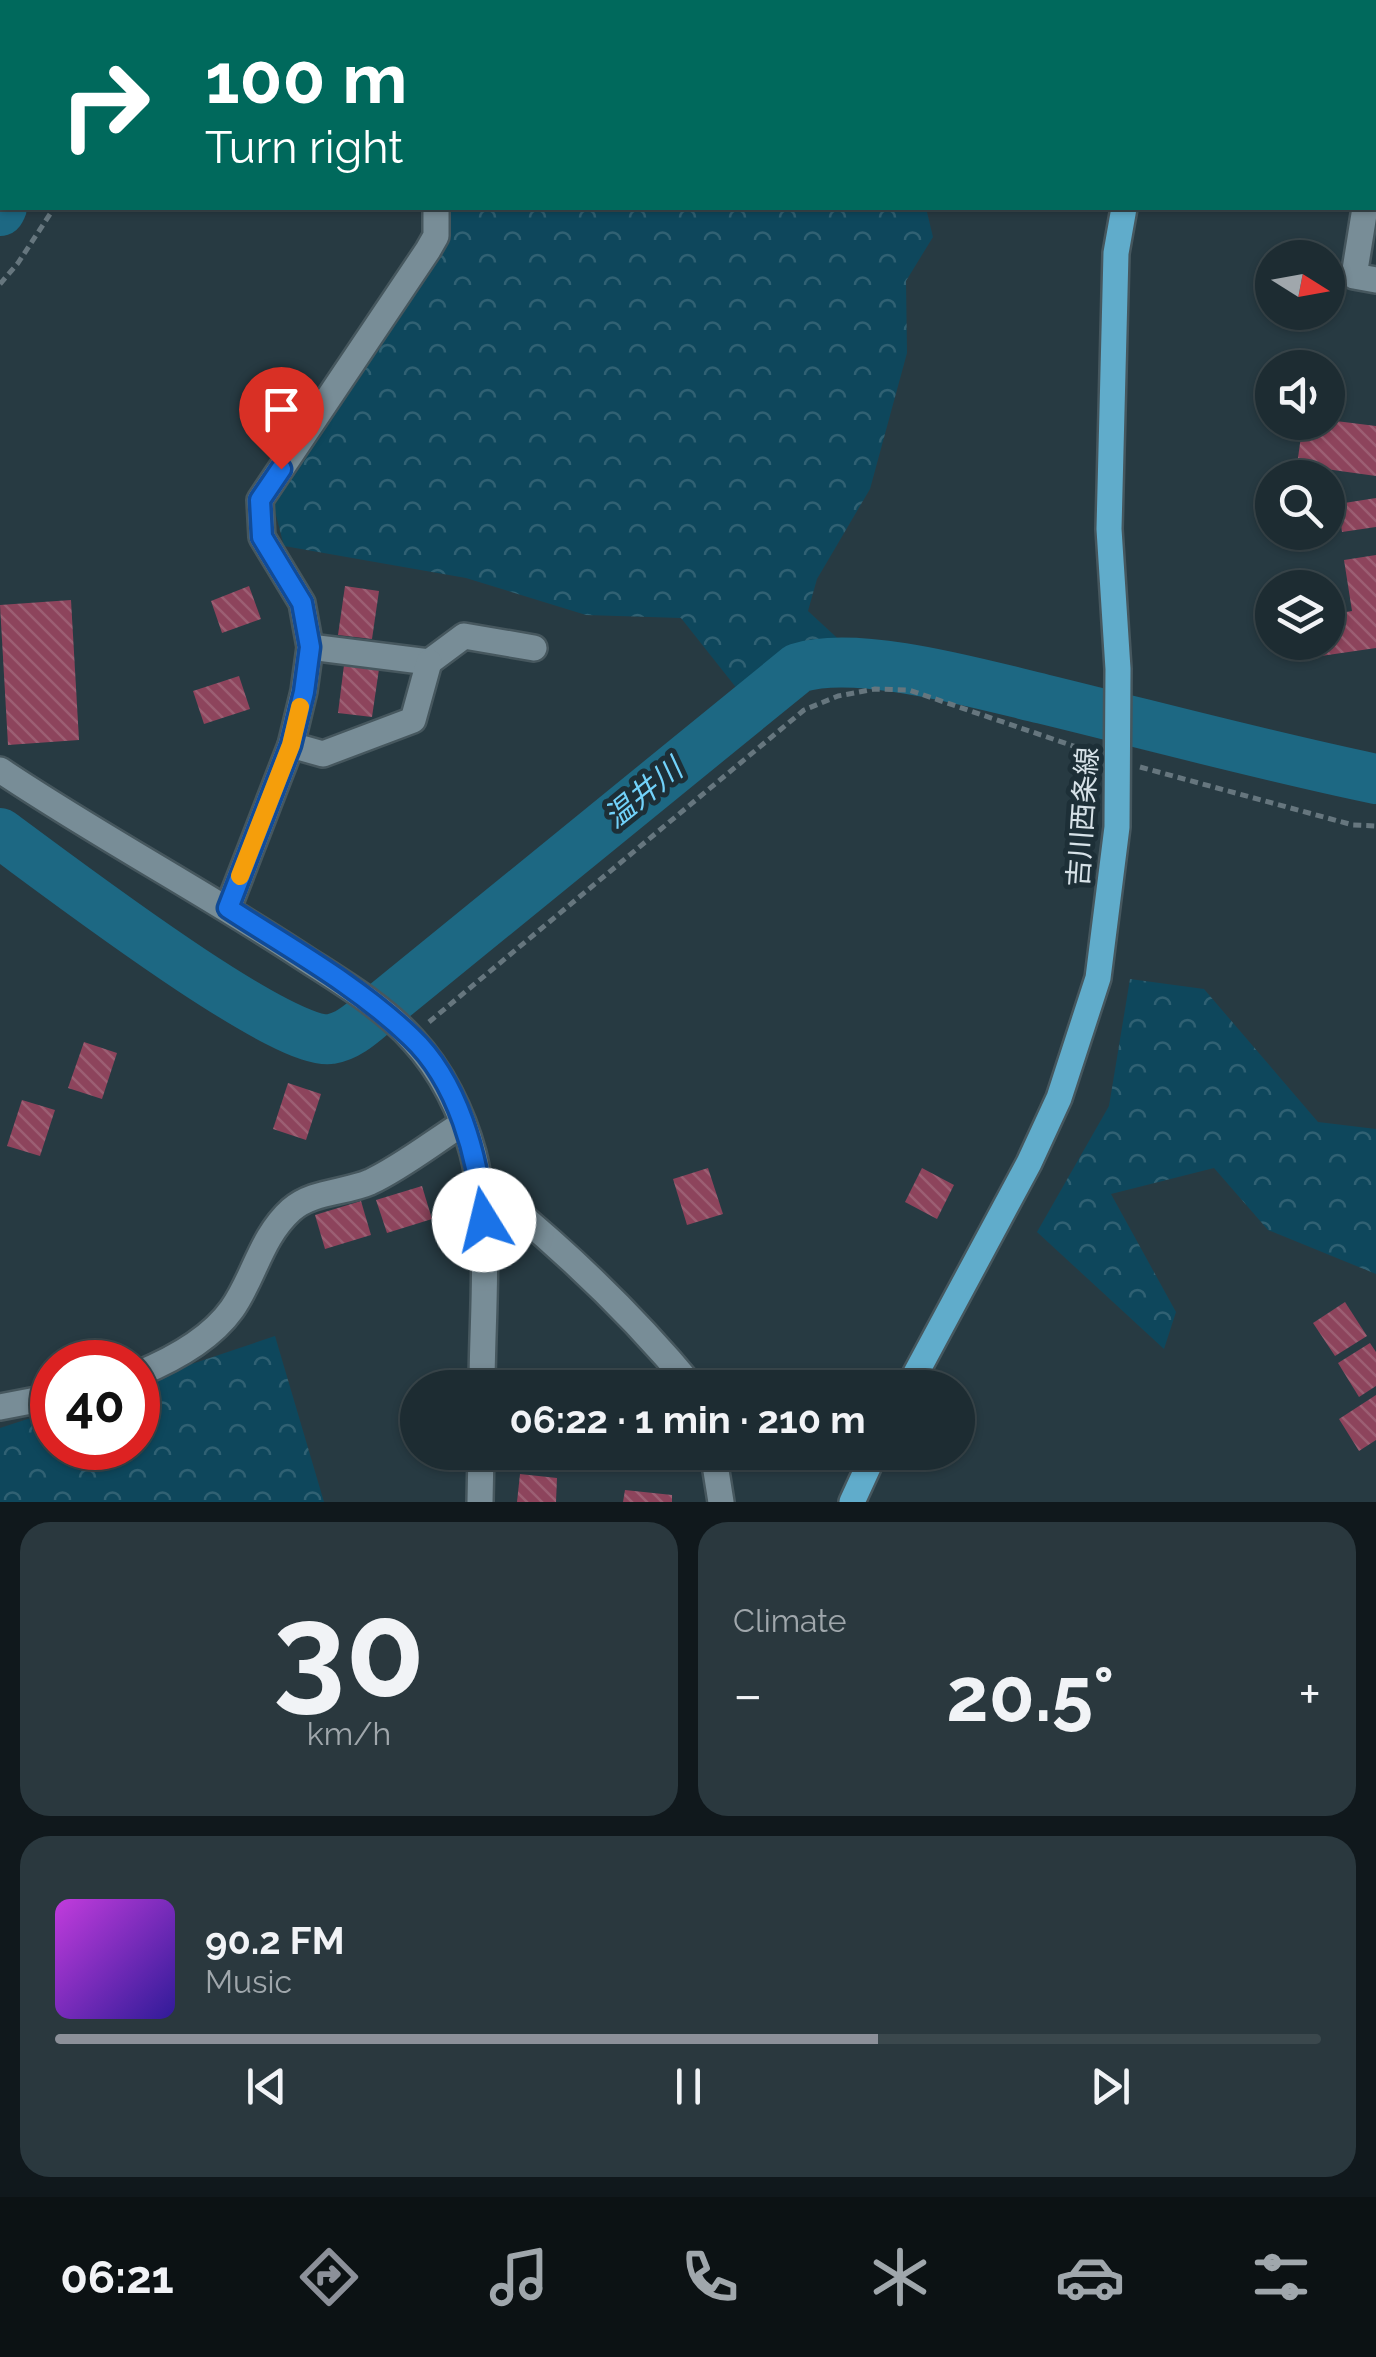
<!DOCTYPE html>
<meta charset="utf-8">
<style>
body{margin:0;font-family:Raleway,"Noto Sans JP",sans-serif;background:#2a383e;color:#f1f3f6;height:100vh;display:flex;flex-direction:column;font-size:38px;white-space:nowrap}
*{box-sizing:border-box;margin:0}
p{font-size:32px;color:#a0a7ac}
.icon{flex:none;width:55px;height:55px;fill:none;stroke:currentColor;stroke-width:2;stroke-linecap:round;stroke-linejoin:round}
.map{position:relative;height:1502px;overflow:hidden}
.details{display:flex;flex-direction:column;gap:20px;padding:20px;background:#10181c;flex:1}
.details>*{flex:none}
.guide{position:absolute;left:0px;top:0px;width:1378px;height:210px;box-shadow:0 2px 8px #0004,0 0 0 2px #3b484d;background:#00695c;color:#fff;overflow:hidden}
.needle{width:65px;rotate:101deg}
.tools{position:absolute;left:1255px;top:240px;display:grid;gap:20px}
.tools a{display:grid;place-items:center;width:90px;height:90px;border-radius:50%;background:#1d2c32;box-shadow:0 2px 8px #0004,0 0 0 2px #3b484d;font-size:50px}
.speed{position:absolute;left:30px;top:1340px;display:flex;gap:20px;font-size:50px;font-weight:700;text-align:center}
.speed>*{display:grid;place-content:center;width:130px;height:130px;border-radius:50%;background:#1d2c32;box-shadow:0 2px 8px #0004,0 0 0 2px #3b484d;line-height:1}
.speed .limit{border:15px solid #d22;background:#fff;color:#111}
.pin{position:absolute;display:grid;place-items:center;width:85px;height:85px;color:#fff;margin:-102px -42px;border-radius:50% 50% 50% 0;rotate:-45deg;box-shadow:0 0 10px #0007}
.pin .icon{rotate:45deg}
.me{position:absolute;width:110px;margin:-55px;rotate:351deg;stroke-linejoin:round;filter:drop-shadow(0 0 8px #0008)}
.turn{display:flex;align-items:center;gap:35px;height:210px;padding:0 40px;font-size:45px}
.turn .icon{width:130px;height:130px;stroke-width:2.5}
.turn b{display:block;font-size:70px;line-height:85px}
.big{font-size:75px;font-weight:700;line-height:1.1}
.details .card{flex:1;display:flex;flex-direction:column;justify-content:center;gap:15px;min-width:0;padding:0 35px;border-radius:30px;background:#2a383e}
.details .dial{align-items:center;gap:0}
.dial b{font-size:130px;line-height:1}
.song{display:flex;align-items:center;gap:30px}
.cover{width:120px;height:120px;border-radius:15px;background:linear-gradient(135deg,hsl(290 70% 55%),hsl(250 70% 35%))}
.played{height:10px;border-radius:5px;background:linear-gradient(90deg,#8c9099 65%,#3b484d 65%)}
.keys{display:flex;justify-content:space-around;direction:ltr}
.heat{display:flex;justify-content:space-between;align-items:center;font-size:55px;direction:ltr}
.details .tiles{flex:1;display:grid;gap:20px;grid-template-columns:1fr 1fr}
.card:last-child{grid-column:span 2}
.trip{position:absolute;left:400px;top:1370px;width:575px;height:100px;border-radius:50px;background:#1d2c32;box-shadow:0 2px 8px #0004,0 0 0 2px #3b484d;font-weight:700;line-height:100px;text-align:center}
.tabs{display:flex;height:160px;justify-content:space-around;align-items:center;background:#0c1214;color:#a0a7ac}
.tabs .icon{width:70px;height:70px}
.tabs .on{color:#8c9099}
.tabs b{font-size:45px;color:#f1f3f6}
.map>svg:first-child{display:block}
.forest{fill:url(#forest-crowns)}
.lines{fill:none;stroke-linecap:round;stroke-linejoin:round}
.river{stroke:#1d6883;stroke-width:50}
.building{fill:url(#building-back-hatch)}
.minor-casing{stroke:#46575e;stroke-width:30}
.major-casing{stroke:#46575e;stroke-width:30}
.path{stroke:#66767e;stroke-width:5;stroke-dasharray:8 5;stroke-linecap:butt}
.minor{stroke:#788d97;stroke-width:25}
.major{stroke:#60accb;stroke-width:25}
.route-casing{stroke:#114b97;stroke-width:25}
.route{stroke:#1a73e8;stroke-width:18}
.slow{stroke:#f59e0b;stroke-width:18}
.labels{text-anchor:middle;dominant-baseline:central;stroke-width:10;stroke-linejoin:round;paint-order:stroke}
.street-label{font-size:28px;fill:#d7e2e8;stroke:#1d2f37}
.water-label{font-size:30px;font-style:italic;fill:#72d2fa;stroke:#1d2f37}
</style>
<div class="map">
<svg width="1376" height="1502" viewBox="0 0 1376 1502">
<defs>
<pattern id="forest-crowns" width="20" height="18" patternUnits="userSpaceOnUse" patternTransform="scale(2.5)"><rect width="20" height="18" fill="#0e475c"/><path d="M2 6a3 3 0 1 1 6 0M12 15a3 3 0 1 1 6 0" fill="none" stroke="#306173"/></pattern>
<pattern id="building-back-hatch" width="6" height="6" patternUnits="userSpaceOnUse" patternTransform="scale(2.5)"><rect width="6" height="6" fill="#8d445c"/><path d="M-1 5l2 2M0 0l6 6M5-1l2 2" fill="none" stroke="#9c5f73"/></pattern>
</defs>
<rect width="100%" height="100%" fill="#273a42"/>
<g class="forest">
<path d="M633,0H789L628,2Z"/>
<path d="M439,208H926L933,237L906,281L907,353L870,489L817,579L808,611L847,647L802,659L742,695L681,618L586,615L466,578L284,546L272,500L442,254Z"/>
<path d="M1130,979L1204,989L1318,1122L1376,1129V1274L1268,1230L1214,1168L1111,1194L1176,1312L1164,1349L1037,1232L1109,1106Z"/>
<path d="M275,1336L324,1502H0V1428L52,1411V1448H138V1382Z"/>
</g>
<g class="lines">
<g class="river">
<path d="M62,2V0"/>
<path d="M0,211L2,207"/>
<path d="M0,833C51,870 283,1048 331,1039C351,1036 367,1018 383,1006L798,668C858,649 980,684 1043,699C1154,726 1265,756 1376,779"/>
</g>
</g>
<g class="building">
<path d="M1328,420L1376,426V476L1297,465L1303,422H1328Z"/>
<path d="M1376,498V527L1342,532L1338,504Z"/>
<path d="M1376,555V648L1321,656L1319,642H1328V615L1352,611L1344,560Z"/>
<path d="M249,586L261,619L222,633L211,601Z"/>
<path d="M345,586L379,591L372,639L338,635Z"/>
<path d="M71,600L79,740L8,745L0,605Z"/>
<path d="M344,665L379,669L372,717L338,713Z"/>
<path d="M239,676L250,709L204,724L193,691Z"/>
<path d="M84,1042L117,1053L102,1099L68,1088Z"/>
<path d="M288,1083L321,1094L306,1140L273,1129Z"/>
<path d="M22,1100L55,1110L40,1156L7,1146Z"/>
<path d="M708,1168L723,1214L687,1225L673,1179Z"/>
<path d="M922,1168L954,1185L937,1219L905,1202Z"/>
<path d="M422,1186L432,1219L387,1233L376,1200Z"/>
<path d="M361,1201L371,1235L325,1249L315,1215Z"/>
<path d="M1345,1302L1367,1336L1335,1356L1313,1323Z"/>
<path d="M1370,1343L1376,1352V1386L1359,1397L1338,1363Z"/>
<path d="M1376,1395V1440L1359,1451L1339,1419Z"/>
<path d="M620,1452H659L657,1466L619,1463Z"/>
<path d="M520,1474L557,1478L556,1502H517Z"/>
<path d="M625,1490L672,1495V1502H623Z"/>
</g>
<g class="lines">
<defs>
<g id="minor">
<path d="M549,0V2"/>
<path d="M606,2L611,0"/>
<path d="M1375,136L1376,124"/>
<path d="M1365,208L1354,276L1376,280"/>
<path d="M310,647L429,662L464,636L534,648"/>
<path d="M291,745L323,754L413,720L429,662"/>
<path d="M0,770C97,835 200,890 298,954C336,979 382,1005 413,1040C441,1070 462,1112 473,1153C492,1228 482,1311 482,1388"/>
<path d="M228,908L291,745L304,691L310,647L302,603L262,537L260,500L428,250L436,236V208"/>
<path d="M482,1205L505,1202C573,1258 637,1320 693,1388"/>
<path d="M138,1374C172,1360 210,1340 232,1309C254,1278 261,1237 291,1210C312,1191 345,1193 370,1182C402,1167 432,1143 462,1124"/>
<path d="M0,1407L52,1397"/>
<path d="M713,1452L721,1502"/>
<path d="M480,1502L481,1452"/>
</g>
<g id="major">
<path d="M1160,2V0"/>
<path d="M908,1388L1029,1163L1059,1098L1098,978L1117,827L1118,669L1109,529L1116,253L1124,208"/>
<path d="M852,1502L875,1452"/>
</g>
</defs>
<use href="#minor" class="minor-casing"/>
<use href="#major" class="major-casing"/>
<g class="path">
<path d="M34,2V0"/>
<path d="M109,2V0"/>
<path d="M0,154L2,149"/>
<path d="M0,284L18,263L54,208"/>
<path d="M1140,767L1353,825L1376,826"/>
<path d="M429,1022L804,710L838,696L875,689L909,690L1091,752"/>
</g>
<use href="#minor" class="minor"/>
<use href="#major" class="major"/>
</g>
<g class="lines">
<defs>
<path id="route" d="M281,469L260,500L262,537L302,603L310,647L304,692L291,745L228,908C289,948 357,985 411,1037C458,1081 478,1157 484,1220"/>
</defs>
<use href="#route" class="route-casing"/>
<use href="#route" class="route"/>
<path class="slow" d="M240,876L291,745L300,707"/>
</g>
<g class="labels">
<g class="street-label">
<text transform="translate(1083 817) rotate(-86)">吉川西条線</text>
</g>
<g class="water-label">
<text transform="translate(643 793) rotate(-39)">温井川</text>
</g>
</g>
</svg>
<div class="tools">
<a><svg class="needle" viewBox="-14 -14 28 28"><path d="M0-13l5 13h-10z" fill="#e53935"/><path d="M0 13l5-13h-10z" fill="#a0a7ac"/></svg></a>
<a><svg class="icon" aria-label="sound" viewBox="0 0 24 24"><path d="M4 9h4l5-4v14l-5-4H4zM17 9q2 3 0 6"/></svg></a>
<a><svg class="icon" aria-label="search" viewBox="0 0 24 24"><circle cx="10" cy="10" r="6"/><path d="M15 15l6 6"/></svg></a>
<a><svg class="icon" aria-label="layers" viewBox="0 0 24 24"><path d="M12 4l9 5-9 5-9-5zM3 14l9 5 9-5"/></svg></a>
</div>
<div class="speed"><div class="limit">40</div></div>
<div class="pin" style="left:281px;top:469px;background:#d93025"><svg class="icon" aria-label="arrive" viewBox="0 0 24 24"><path d="M6 21V4h12l-3 4 3 4H6"/></svg></div>
<svg class="me" style="left:484px;top:1220px" viewBox="-20 -20 40 40"><circle r="19" fill="#fff"/><path d="M0-13L10 11 0 6-10 11z" fill="#1a73e8"/></svg>
<div class="trip">06:22 · 1 min · 210 m</div>
<div class="guide">
<div class="turn"><svg class="icon" aria-label="right" viewBox="0 0 24 24"><path d="M7 20v-9h11M14 6l5 5-5 5"/></svg><div><b>100 m</b>Turn right</div></div>
</div>
</div>
<section class="details">
<div class="tiles">
<div class="card dial"><b>30</b><p>km/h</p></div>
<div class="card"><p>Climate</p>
<div class="heat"><a>−</a><b class="big">20.5°</b><a>+</a></div>
</div>
<div class="card">
<div class="song"><i class="cover"></i><div><b>90.2 FM</b><p>Music</p></div></div>
<div class="played"></div>
<div class="keys"><svg class="icon" aria-label="previous" viewBox="0 0 24 24"><path d="M18 5L8 12l10 7zM5 5v14"/></svg><svg class="icon" aria-label="pause" viewBox="0 0 24 24"><path d="M8 5v14M16 5v14"/></svg><svg class="icon" aria-label="next" viewBox="0 0 24 24"><path d="M6 5l10 7-10 7zM19 5v14"/></svg></div>
</div>
</div>
</section>
<nav class="tabs">
<b>06:21</b>
<svg class="icon on" aria-label="directions" viewBox="0 0 24 24"><path d="M12 3l9 9-9 9-9-9zM9 14v-3h6M13 9l2 2-2 2"/></svg>
<svg class="icon" aria-label="music" viewBox="0 0 24 24"><path d="M9 18V5l10-2v13"/><circle cx="6" cy="18" r="3"/><circle cx="16" cy="16" r="3"/></svg>
<svg class="icon" aria-label="phone" viewBox="0 0 24 24"><path d="M5 4h4l2 5-3 2q2 4 5 5l2-3 5 2v4C11 20 4 13 5 4z"/></svg>
<svg class="icon" aria-label="climate" viewBox="0 0 24 24"><path d="M12 3v18M4 7l16 10M4 17L20 7"/></svg>
<svg class="icon" aria-label="car" viewBox="0 0 24 24"><path d="M5 17H2v-5l4-1 3-4h7l3 4 3 1v5h-3M9 17h6M6 11h13"/><circle cx="7" cy="17" r="2"/><circle cx="17" cy="17" r="2"/></svg>
<svg class="icon" aria-label="filters" viewBox="0 0 24 24"><path d="M4 7h16M4 17h16"/><circle cx="9" cy="7" r="2"/><circle cx="15" cy="17" r="2"/></svg>
</nav>
